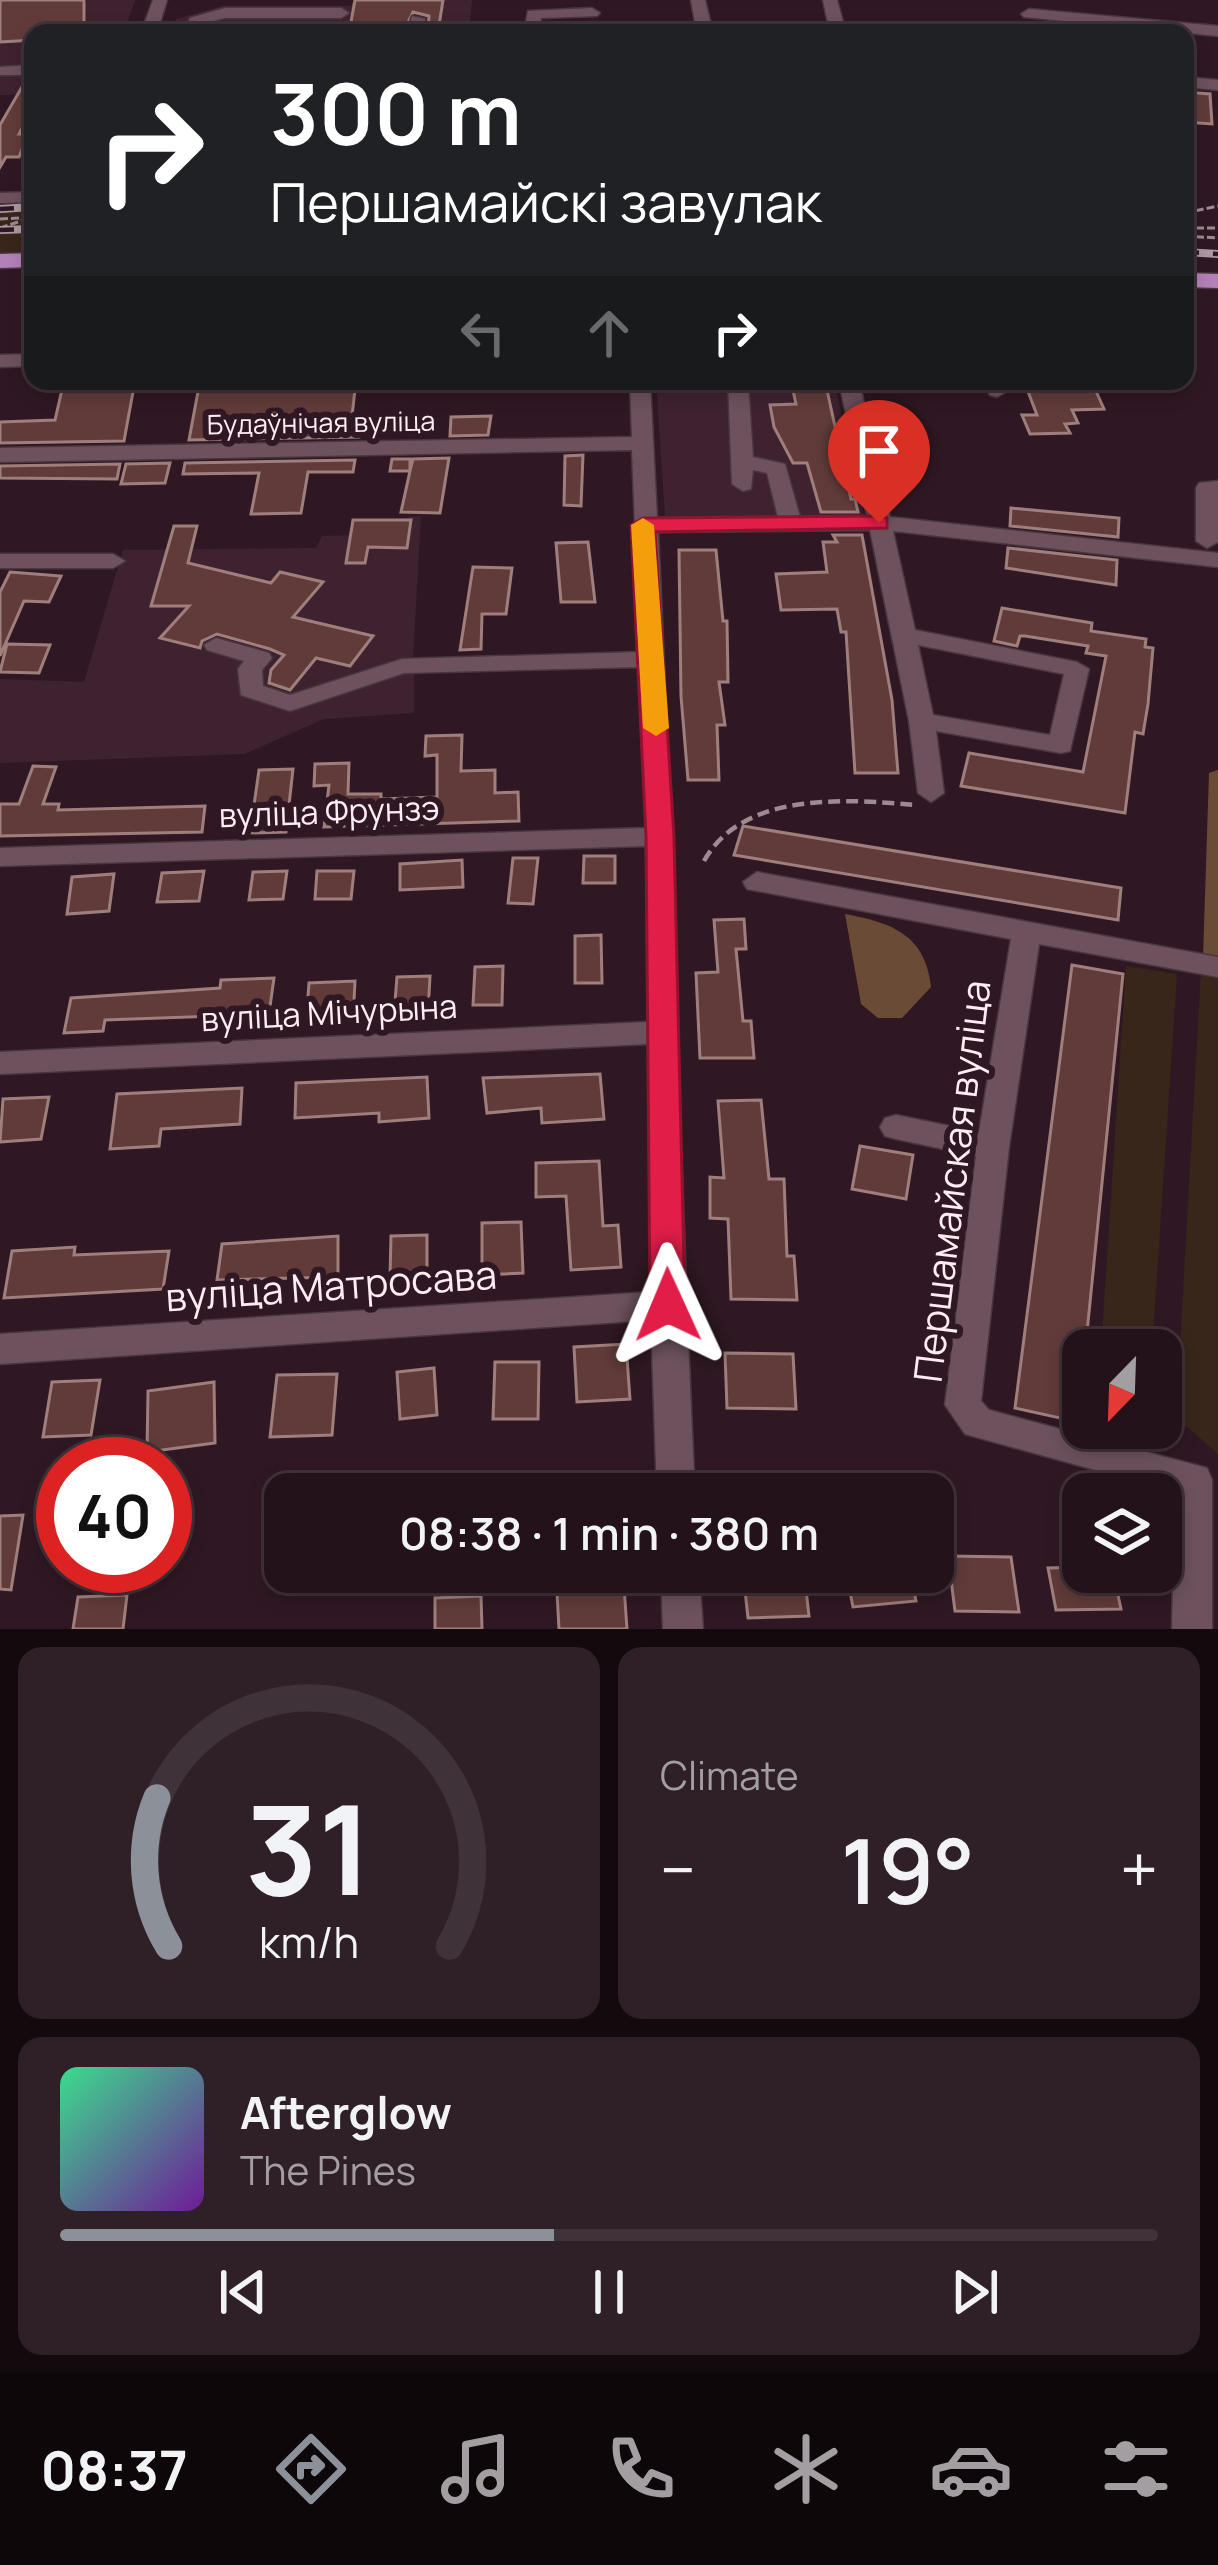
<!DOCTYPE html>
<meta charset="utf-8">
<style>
body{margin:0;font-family:Manrope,sans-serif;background:#2f2027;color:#f1f3f6;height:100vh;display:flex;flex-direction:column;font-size:45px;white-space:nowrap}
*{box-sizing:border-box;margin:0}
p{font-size:39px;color:#a39ea2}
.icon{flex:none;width:66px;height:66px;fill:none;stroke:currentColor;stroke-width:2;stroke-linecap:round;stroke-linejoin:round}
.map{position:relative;height:1629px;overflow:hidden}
.details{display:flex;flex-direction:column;gap:18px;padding:18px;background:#130a0e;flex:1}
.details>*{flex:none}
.banner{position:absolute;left:24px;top:24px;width:1170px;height:366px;border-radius:24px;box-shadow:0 6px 18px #0003,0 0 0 3px #403239;background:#202124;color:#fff;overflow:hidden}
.needle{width:78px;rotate:203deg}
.fabs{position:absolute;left:1062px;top:1329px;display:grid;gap:24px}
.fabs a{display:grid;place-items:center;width:120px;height:120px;border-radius:24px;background:#23121a;box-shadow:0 6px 18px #0003,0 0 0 3px #403239;font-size:60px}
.speed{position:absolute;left:36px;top:1437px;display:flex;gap:24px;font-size:60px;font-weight:700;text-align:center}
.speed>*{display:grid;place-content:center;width:156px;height:156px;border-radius:50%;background:#23121a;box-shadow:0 6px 18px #0003,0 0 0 3px #403239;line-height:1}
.speed .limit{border:18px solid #d22;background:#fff;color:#111}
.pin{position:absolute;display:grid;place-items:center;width:102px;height:102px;color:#fff;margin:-123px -51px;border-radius:50% 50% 50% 0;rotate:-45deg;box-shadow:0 0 12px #0007}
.pin .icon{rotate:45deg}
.me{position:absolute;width:132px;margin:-66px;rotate:359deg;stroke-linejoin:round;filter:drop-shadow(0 0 9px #0008)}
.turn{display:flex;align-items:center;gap:42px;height:252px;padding:0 48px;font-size:54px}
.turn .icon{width:156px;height:156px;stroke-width:2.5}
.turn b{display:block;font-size:84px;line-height:102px}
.lanes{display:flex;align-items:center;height:114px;padding:0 48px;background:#0003;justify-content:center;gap:60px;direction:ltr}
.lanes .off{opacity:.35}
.big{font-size:90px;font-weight:600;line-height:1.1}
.details .widget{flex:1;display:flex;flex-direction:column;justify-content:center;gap:18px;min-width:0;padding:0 42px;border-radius:24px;background:#2f2027}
.details .dial{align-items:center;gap:0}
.dial svg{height:312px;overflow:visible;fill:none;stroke:#403239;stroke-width:7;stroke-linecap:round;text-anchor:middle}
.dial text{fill:#f1f3f6;stroke:none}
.song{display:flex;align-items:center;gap:36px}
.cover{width:144px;height:144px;border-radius:18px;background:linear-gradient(135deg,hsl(150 70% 55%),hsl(280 70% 35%))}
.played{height:12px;border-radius:6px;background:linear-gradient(90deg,#8c9099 45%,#403239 45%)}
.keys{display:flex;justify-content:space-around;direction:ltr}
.heat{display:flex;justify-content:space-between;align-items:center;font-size:66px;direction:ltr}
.details .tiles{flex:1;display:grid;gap:18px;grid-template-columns:1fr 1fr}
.widget:last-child{grid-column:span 2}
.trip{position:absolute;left:264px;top:1473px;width:690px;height:120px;border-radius:24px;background:#23121a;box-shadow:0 6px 18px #0003,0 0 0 3px #403239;font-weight:600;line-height:120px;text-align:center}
.tab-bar{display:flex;height:192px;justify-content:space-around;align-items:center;background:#0e070a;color:#a39ea2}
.tab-bar .icon{width:84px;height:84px}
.tab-bar .selected{color:#8c9099}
.tab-bar b{font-size:54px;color:#f1f3f6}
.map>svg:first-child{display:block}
.built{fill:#3f2230}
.green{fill:#38261a}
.forest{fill:#6a4b36}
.building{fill:#603b39;stroke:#9f7f7c;stroke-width:3}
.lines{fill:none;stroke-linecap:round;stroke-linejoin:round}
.minor-casing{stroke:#49363f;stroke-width:3}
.major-casing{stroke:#49363f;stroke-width:3}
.path-far1{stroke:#9e8a93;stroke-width:3;stroke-dasharray:8 3;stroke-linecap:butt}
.path{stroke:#9e8a93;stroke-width:4.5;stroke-dasharray:12 6;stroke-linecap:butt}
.minor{fill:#6d525e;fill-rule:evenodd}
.major{fill:#b281b7;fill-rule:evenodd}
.rail-casing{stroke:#ac98a1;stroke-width:8}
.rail{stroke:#2f1823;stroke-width:4.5;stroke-dasharray:14;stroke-linecap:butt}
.route{fill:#e11d48;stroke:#92132f;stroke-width:3}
.slow{fill:#f59e0b}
.labels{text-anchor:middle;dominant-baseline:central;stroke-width:12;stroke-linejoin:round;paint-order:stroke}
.far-street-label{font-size:27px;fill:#fdecf3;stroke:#2f1823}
.street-label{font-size:33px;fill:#fdecf3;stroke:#2f1823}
.near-street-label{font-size:39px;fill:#fdecf3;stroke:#2f1823}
</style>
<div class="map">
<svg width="1218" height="1629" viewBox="0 0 1218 1629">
<rect width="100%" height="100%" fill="#2f1823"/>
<g class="built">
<path d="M87,0H135L124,33H33V94L0,95V4H85Z"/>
<path d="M354,0H472L469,33H171L176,19L223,6H351Z"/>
<path d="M656,381H834L864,516H665Z"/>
<path d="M421,516L413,657L498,656V667L414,670V713L324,719L244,754L0,763V679L84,682L123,550L316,548L322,536L388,534L408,517Z"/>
</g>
<g class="green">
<path d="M33,201V253L0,254V203Z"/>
<path d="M1126,966L1177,974L1152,1350H1101Z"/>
<path d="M1201,971L1218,973V1454L1176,1417Z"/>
</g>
<g class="forest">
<path d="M1218,770V959L1203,957L1209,773Z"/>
<path d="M845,914C893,923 925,935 931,987L902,1018H878L861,1004Z"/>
</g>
<g class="building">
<path d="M0,0H84V33H33V40L0,42Z"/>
<path d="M355,0H443L438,32H428L429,16L413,12L403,33H349Z"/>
<path d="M26,80H33V108L19,134H28L19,157H6L0,167V125Z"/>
<path d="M1185,92L1210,94L1212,124L1185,122Z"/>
<path d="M64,381H135L124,441L0,443V422L55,420Z"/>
<path d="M200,381H356L352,416H362L359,437L189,440Z"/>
<path d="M791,381H825L851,499H855L858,512H821L807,463H793L774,427L770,405L796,404Z"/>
<path d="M1024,381H1044L1048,390L1095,389L1104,409L1072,410L1078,423L1065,424L1070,433L1030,434L1022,415H1037Z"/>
<path d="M491,416L488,435L450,436L451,417Z"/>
<path d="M583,455L581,506L564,505L565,456Z"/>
<path d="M449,458L440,513L401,512L410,471H390L392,459H410V471L413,459Z"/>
<path d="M355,460L353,472H308L301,513L251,514L259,473L183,474L185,463Z"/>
<path d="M170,463L165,483L121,484L126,464Z"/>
<path d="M120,464L117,479L0,478V466Z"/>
<path d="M1011,508L1119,518L1118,537L1010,526Z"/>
<path d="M353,520H411L407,548L368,547L365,563H346Z"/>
<path d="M174,526H197L188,563L271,583L280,572L323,582L293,617L373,636L350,666L316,658L290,690L269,683L271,670L284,655L270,649L217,634L202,641L200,648L160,638L189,606H151Z"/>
<path d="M833,535H862L892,700L898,773H855L846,632H841L837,609L781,610L776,574L827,572L823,542H837Z"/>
<path d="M588,542L595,602H561L556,543Z"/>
<path d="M1008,548L1117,560L1116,585L1006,568Z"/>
<path d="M679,550H716L723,621H727L728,682H719L725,725H717L719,780H688L681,696Z"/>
<path d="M473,567L512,568L506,614H482L481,649L460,650Z"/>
<path d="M10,572L61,576L49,602L24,601L0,656V592Z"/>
<path d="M1002,608L1092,623L1091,631L1146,639L1145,647L1153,648L1148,704L1143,734L1135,732L1125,813L961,786L969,753L1083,772L1106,656L1086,653L1088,646L1025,636H1020L1017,646L994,641Z"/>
<path d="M7,644L50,645L39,673L0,672Z"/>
<path d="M462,735L461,771L495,770V793L518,792L519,821L324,827L329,785L314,786L315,764L349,763L348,794H381V799L437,797V755L425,756L426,736Z"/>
<path d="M33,766L56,767L43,804H59L58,810L205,806L202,832L0,836V804H19Z"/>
<path d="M293,769L286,832L250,833L259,770Z"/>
<path d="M743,826L1121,888L1118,920L734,855Z"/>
<path d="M584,856H615V883H583Z"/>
<path d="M513,858H538L533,904L508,903Z"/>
<path d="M462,860L463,887L400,890V864Z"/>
<path d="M204,871L199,901L157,902L162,873Z"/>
<path d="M287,871L283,899L249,900L253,872Z"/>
<path d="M317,871H354L351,899H315Z"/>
<path d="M114,874L109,911L67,914L72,877Z"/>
<path d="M744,919L746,949H736L743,1021H751L754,1058H700L696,973L718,972L714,920Z"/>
<path d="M601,935L602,983H575V936Z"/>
<path d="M1072,965L1123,974L1078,1422L1015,1408Z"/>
<path d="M503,966L502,1005H473L475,967Z"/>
<path d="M430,976L428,1013L394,1014L397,977Z"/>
<path d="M274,978L268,1021L215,1022V1016L105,1020L103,1031L64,1033L71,998L220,988L221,980Z"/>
<path d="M355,981L353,1021L306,1023L309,983Z"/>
<path d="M600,1074L604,1119L542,1123L541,1108L487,1113L483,1078Z"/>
<path d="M427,1077L429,1118L379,1122V1113L295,1118L296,1083Z"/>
<path d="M242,1088L240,1124L161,1129L159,1146L110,1149L117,1094Z"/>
<path d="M49,1097L41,1139L0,1142L3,1099Z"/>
<path d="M761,1100L769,1179H784L787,1256H794L797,1300L731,1299L728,1219L710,1218V1177L724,1178L718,1101Z"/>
<path d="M860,1146L913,1155L906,1199L852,1189Z"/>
<path d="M599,1161L603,1226L618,1225L621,1267L571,1270L566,1196L536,1197V1163Z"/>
<path d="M521,1222L523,1273L482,1275V1223Z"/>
<path d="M427,1235V1276L390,1277L391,1236Z"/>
<path d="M338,1236V1277L217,1280L222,1244Z"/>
<path d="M75,1247L74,1255L169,1251L163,1289L4,1298L12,1251Z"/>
<path d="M626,1344L630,1399L577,1402L574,1347Z"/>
<path d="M725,1353L793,1354L796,1409L727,1408Z"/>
<path d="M495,1362H539L538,1419H493Z"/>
<path d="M434,1368L437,1415L400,1419L397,1372Z"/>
<path d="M337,1374L332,1435L270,1437L277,1375Z"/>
<path d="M100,1380L91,1435L43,1437L52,1382Z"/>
<path d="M214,1382L215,1443L147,1452L148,1391Z"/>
<path d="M23,1515L11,1590L0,1589V1516Z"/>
<path d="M948,1556L1011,1557L1019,1612L955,1611Z"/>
<path d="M1083,1567V1572H1113L1121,1609L1056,1610L1048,1568Z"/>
<path d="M623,1572L627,1629H559L556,1574Z"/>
<path d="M743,1572H804L809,1616L748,1618Z"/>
<path d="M910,1572L916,1601L853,1607L847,1577Z"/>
<path d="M127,1595L123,1629H73L78,1597Z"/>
<path d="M481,1596L482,1629H435V1598Z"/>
</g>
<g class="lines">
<defs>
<g id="minor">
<path d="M153,0H167L157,33H141Z"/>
<path d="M691,0H705L713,33H697Z"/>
<path d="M823,0H837L846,33H830Z"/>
<path d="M225,8H341L349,13L341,18H225L202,24L200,33H184L190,18Z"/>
<path d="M592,8L600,13L597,16L541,18L538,31L525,28L528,11Z"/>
<path d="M1029,9L1218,26V36L1024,17L1021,14Z"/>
<path d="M412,16L425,19L423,33H407Z"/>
<path d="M33,65V75H0V67Z"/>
<path d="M1185,77L1218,80V90L1185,87Z"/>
<path d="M33,192V202L0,203V193Z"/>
<path d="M33,354V366L0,367V355Z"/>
<path d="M630,381H650L657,518L778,517L767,473L753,470L751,489L743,491L732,484L728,381H748L753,457L785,464L800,517L867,516L839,381H859L890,517L1218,553V567L893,531L915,630L1077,662L1089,669L1070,751L1061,753L936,731L944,793L931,802L918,793L909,721L870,530L658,532C674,852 679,1173 695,1494H657L651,1320L0,1364V1334L651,1292L648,1044L0,1074V1052L648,1022L646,846L0,866V848L646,828L640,667L404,673L290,711L241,695L238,669L244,661L207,650L204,645L216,638L269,653L272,658L262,670L263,686L290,695L402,659L640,652L632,450L0,462V448L632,437ZM918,645L1064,674L1050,735L933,715Z"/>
<path d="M982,381H1002L1007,391L997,397L990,395Z"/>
<path d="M1218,481V542L1207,548L1196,541V488L1199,483Z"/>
<path d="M0,554H113L125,561L113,568H0Z"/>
<path d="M757,872L1218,957V977L1039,944L1009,1147L981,1401L989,1410L1207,1468L1212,1480V1629H1172L1175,1492L965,1434L945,1405L976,1156L896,1139L885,1136L880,1127L885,1118L896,1115L979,1132L1011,939L747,889L743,882Z"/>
<path d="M661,1572H699L703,1629H663Z"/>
</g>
<g id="major">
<path d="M33,253V267L0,268V254Z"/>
<path d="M1185,273L1218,274V288L1185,287Z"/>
</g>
</defs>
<use href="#minor" class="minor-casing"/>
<use href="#major" class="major-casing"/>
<g class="path-far1">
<path d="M1185,213L1218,206"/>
<path d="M0,219L19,218"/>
<path d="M0,228L33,217"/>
<path d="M1185,228H1218"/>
<path d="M1185,236L1218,238"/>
</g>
<path class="path" d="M704,861C743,791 846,799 915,805"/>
<use href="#minor" class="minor"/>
<use href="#major" class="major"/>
<defs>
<g id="rail">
<path d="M0,209L33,207"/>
<path d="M0,230L33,229"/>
<path d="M1185,252L1218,254"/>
</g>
</defs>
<use href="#rail" class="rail-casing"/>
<use href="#rail" class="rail"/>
</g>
<path class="route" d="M879,516L887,518V528L655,532L674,837L685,1305L680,1315L668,1319L655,1315L650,1305L646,837L631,525L643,518Z"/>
<path class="slow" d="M643,518L654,525L669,728L656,736L643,728L631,525Z"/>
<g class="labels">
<g class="far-street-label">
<text transform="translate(321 422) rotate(-1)">Будаўнічая вуліца</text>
</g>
<g class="street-label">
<text transform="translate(329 811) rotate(-2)">вуліца Фрунзэ</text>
<text transform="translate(329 1012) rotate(-3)">вуліца Мічурына</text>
</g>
<g class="near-street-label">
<text transform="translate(951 1181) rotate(-83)">Першамайская вуліца</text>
<text transform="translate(331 1285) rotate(-4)">вуліца Матросава</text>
</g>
</g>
</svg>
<div class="fabs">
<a><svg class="needle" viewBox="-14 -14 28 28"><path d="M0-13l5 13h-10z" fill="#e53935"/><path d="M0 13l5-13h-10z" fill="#a39ea2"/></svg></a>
<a><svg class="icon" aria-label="layers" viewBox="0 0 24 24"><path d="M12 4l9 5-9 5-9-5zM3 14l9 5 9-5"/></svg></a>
</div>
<div class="speed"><div class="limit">40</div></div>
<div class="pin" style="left:879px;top:523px;background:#d93025"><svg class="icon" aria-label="arrive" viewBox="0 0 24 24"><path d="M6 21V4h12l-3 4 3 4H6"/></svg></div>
<svg class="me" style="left:668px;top:1305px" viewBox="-20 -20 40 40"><path d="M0-17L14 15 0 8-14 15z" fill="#e11d48" stroke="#fff" stroke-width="4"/></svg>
<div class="trip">08:38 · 1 min · 380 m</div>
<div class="banner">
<div class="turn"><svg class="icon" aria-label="right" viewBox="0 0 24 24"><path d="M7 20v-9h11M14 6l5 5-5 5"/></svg><div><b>300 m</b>Першамайскі завулак</div></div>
<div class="lanes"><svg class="icon off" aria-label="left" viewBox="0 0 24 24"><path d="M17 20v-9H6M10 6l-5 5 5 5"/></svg><svg class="icon off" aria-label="ahead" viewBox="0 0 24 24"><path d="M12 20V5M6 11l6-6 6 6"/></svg><svg class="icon" aria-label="right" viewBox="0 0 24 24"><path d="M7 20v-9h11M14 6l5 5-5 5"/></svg></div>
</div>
</div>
<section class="details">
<div class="tiles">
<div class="widget dial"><svg viewBox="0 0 100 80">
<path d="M14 69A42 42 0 1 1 86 69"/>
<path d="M14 69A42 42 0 0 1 11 31" stroke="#8c9099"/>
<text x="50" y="56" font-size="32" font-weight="700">31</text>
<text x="50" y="72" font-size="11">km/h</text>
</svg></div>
<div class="widget"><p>Climate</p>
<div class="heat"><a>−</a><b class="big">19°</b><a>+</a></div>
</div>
<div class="widget">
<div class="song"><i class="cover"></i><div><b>Afterglow</b><p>The Pines</p></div></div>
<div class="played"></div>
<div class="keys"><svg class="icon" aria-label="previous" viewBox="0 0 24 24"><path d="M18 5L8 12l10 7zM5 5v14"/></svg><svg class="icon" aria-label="pause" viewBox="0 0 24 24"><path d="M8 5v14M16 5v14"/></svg><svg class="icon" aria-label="next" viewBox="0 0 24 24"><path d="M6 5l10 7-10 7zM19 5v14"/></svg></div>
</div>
</div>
</section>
<nav class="tab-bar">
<b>08:37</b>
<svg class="icon selected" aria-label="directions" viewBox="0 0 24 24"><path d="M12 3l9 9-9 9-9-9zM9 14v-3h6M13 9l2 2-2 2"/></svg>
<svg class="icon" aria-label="music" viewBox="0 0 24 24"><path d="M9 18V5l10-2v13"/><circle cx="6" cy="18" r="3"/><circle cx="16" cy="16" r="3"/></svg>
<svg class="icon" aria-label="phone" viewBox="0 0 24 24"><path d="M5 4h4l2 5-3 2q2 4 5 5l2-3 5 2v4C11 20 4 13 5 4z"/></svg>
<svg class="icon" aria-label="climate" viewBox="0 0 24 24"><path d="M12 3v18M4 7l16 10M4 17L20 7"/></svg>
<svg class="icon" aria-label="car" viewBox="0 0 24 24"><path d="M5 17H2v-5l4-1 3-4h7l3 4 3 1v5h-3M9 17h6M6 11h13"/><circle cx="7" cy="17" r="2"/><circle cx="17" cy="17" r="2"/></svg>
<svg class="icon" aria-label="filters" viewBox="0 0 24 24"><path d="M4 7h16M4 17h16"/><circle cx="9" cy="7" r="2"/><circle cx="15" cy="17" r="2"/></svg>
</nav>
